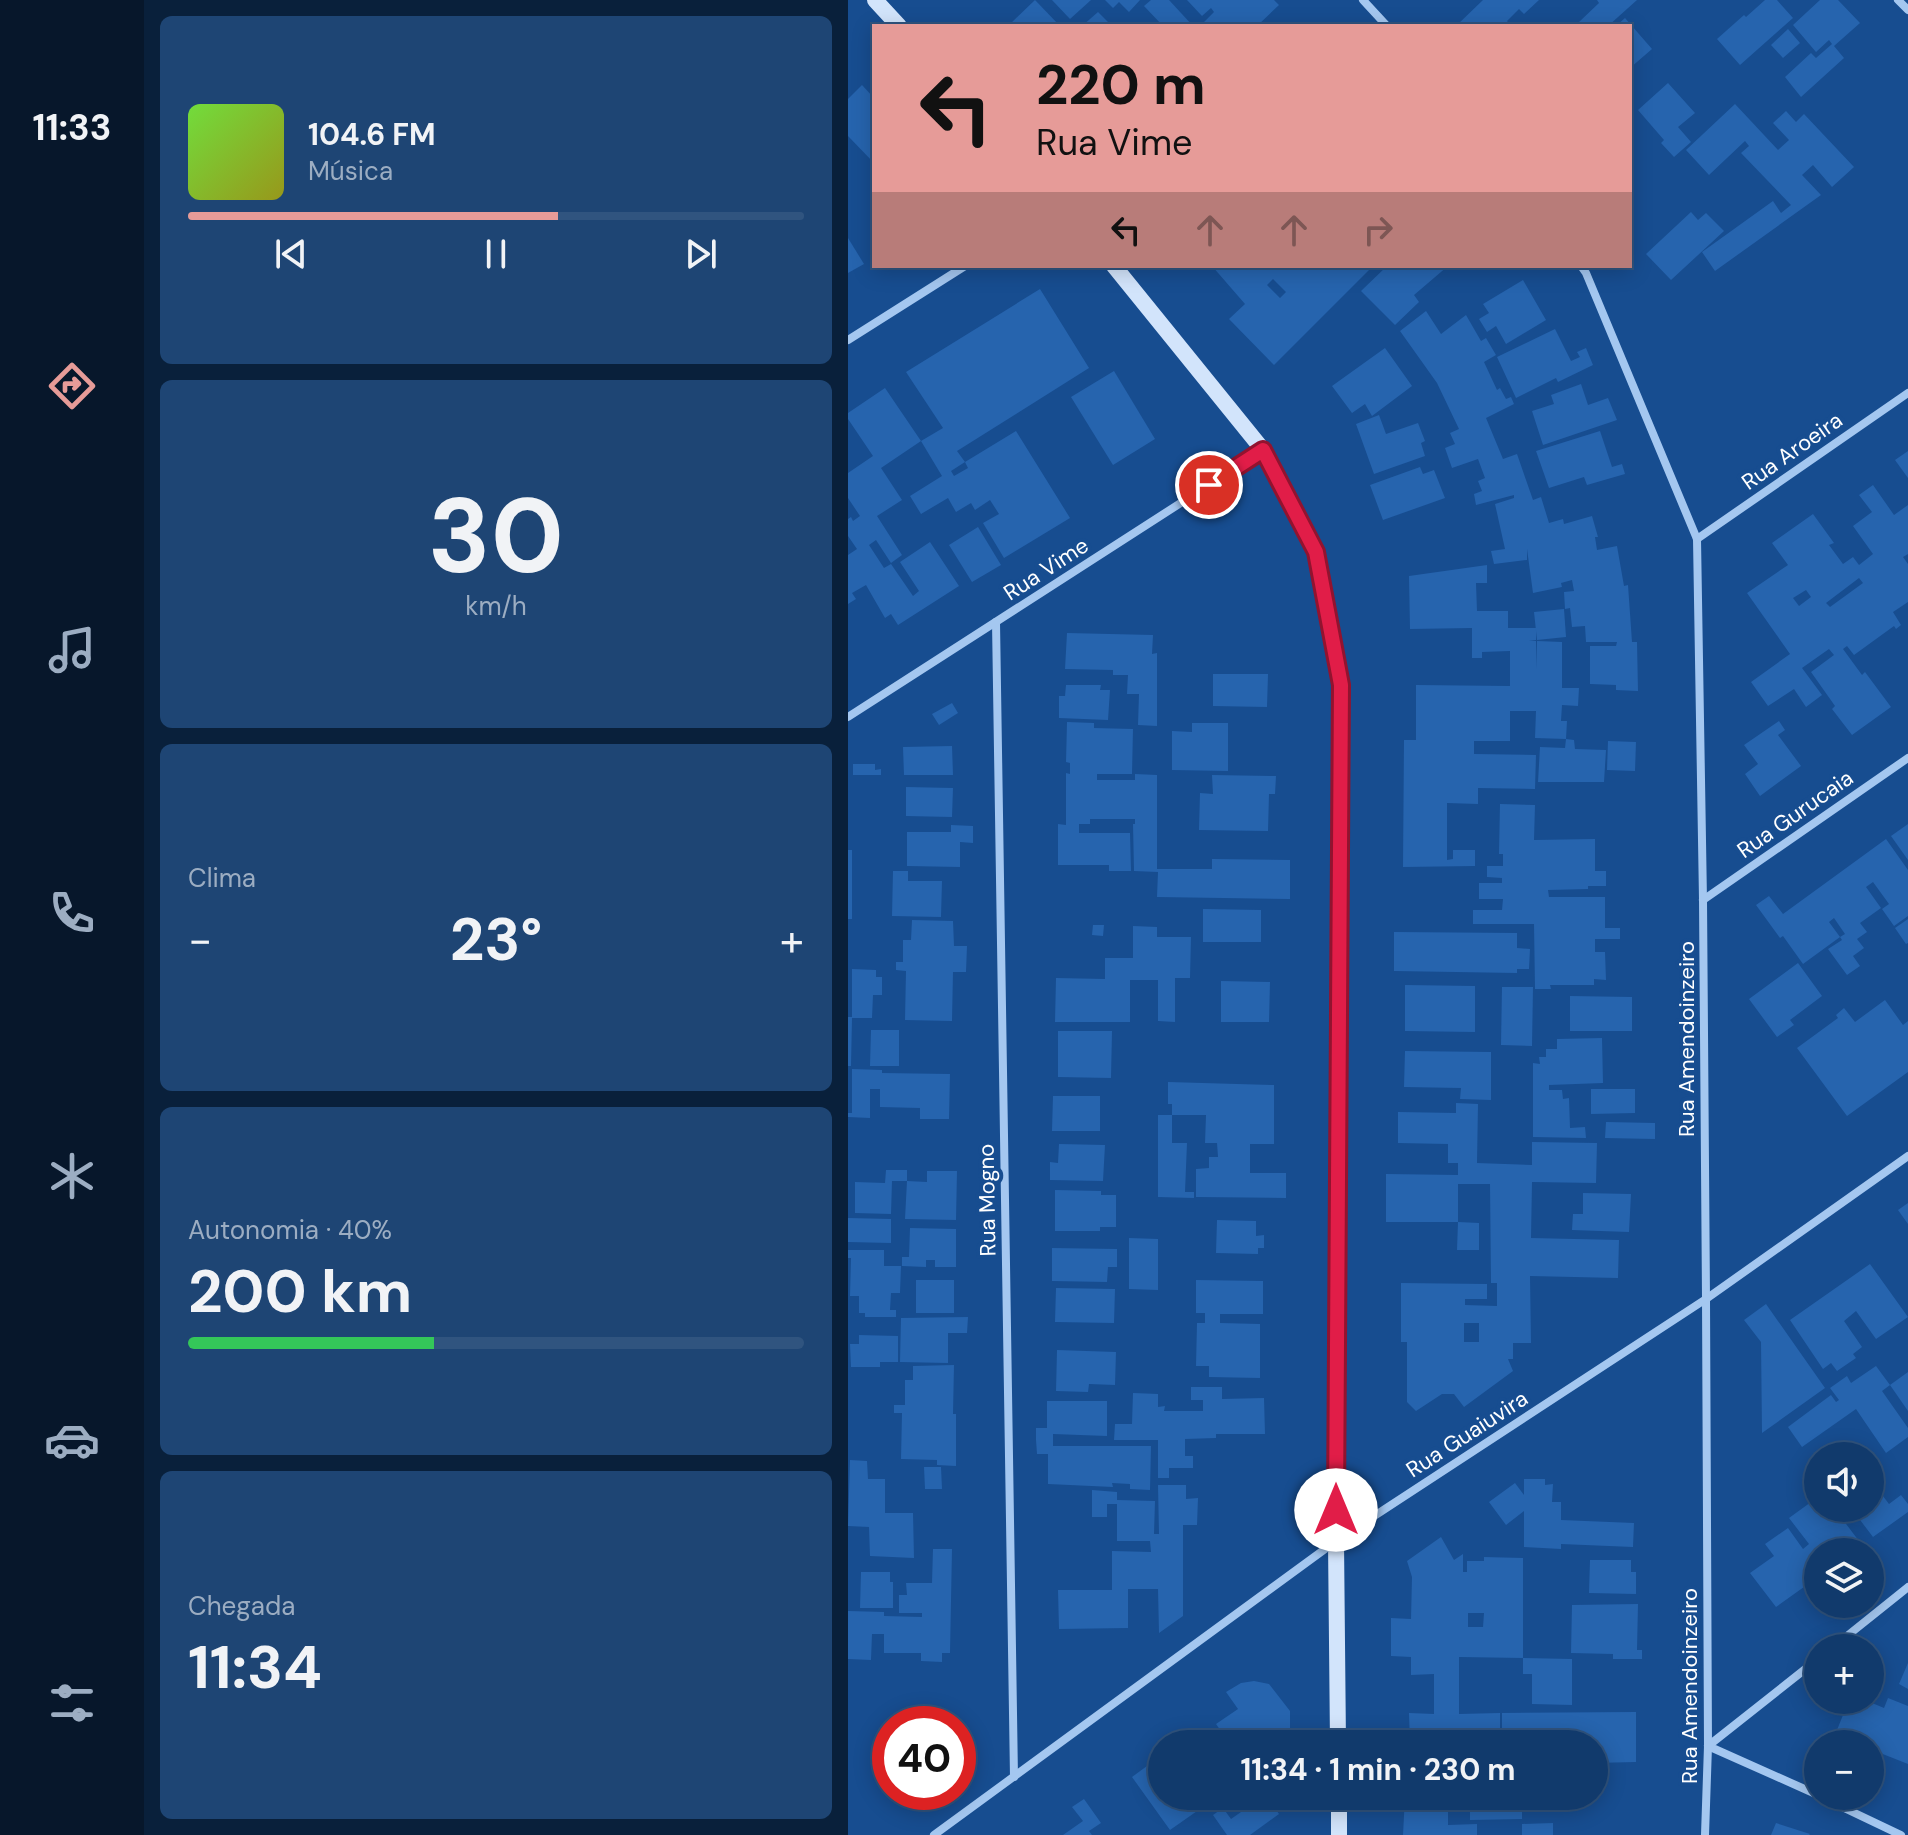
<!DOCTYPE html>
<html lang="pt">
<meta charset="utf-8">
<style>
body{margin:0;font-family:"DM Sans",sans-serif;background:#1e4574;color:#f1f3f6;height:100vh;display:flex;flex-direction:column;font-size:30px;white-space:nowrap}
*{box-sizing:border-box;margin:0}
p{font-size:26px;color:#9cadc2}
.icon{flex:none;width:44px;height:44px;fill:none;stroke:currentColor;stroke-width:2;stroke-linecap:round;stroke-linejoin:round}
.map{position:relative;flex:1;overflow:hidden}
.side{display:flex;flex-direction:column;gap:16px;padding:16px;background:#09203b;width:704px}
.side>*{flex:none}
.hud{position:absolute;left:24px;top:24px;width:760px;height:244px;border-radius:0px;box-shadow:0 4px 20px #0003,0 0 0 2px #30547f;background:#e69b98;color:#111;overflow:hidden}
.fabs{position:absolute;left:956px;top:1442px;display:grid;gap:16px}
.fabs a{display:grid;place-items:center;width:80px;height:80px;border-radius:50%;background:#113a6c;box-shadow:0 4px 20px #0003,0 0 0 2px #30547f;font-size:40px}
.speed{position:absolute;left:24px;top:1706px;display:flex;gap:16px;font-size:40px;font-weight:700;text-align:center}
.speed>*{display:grid;place-content:center;width:104px;height:104px;border-radius:50%;background:#113a6c;box-shadow:0 4px 20px #0003,0 0 0 2px #30547f;line-height:1}
.speed .limit{border:12px solid #d22;background:#fff;color:#111}
.pin{position:absolute;display:grid;place-items:center;width:68px;height:68px;color:#fff;margin:-34px;border:4px solid #fff;border-radius:50%;box-shadow:0 2px 8px #0007}
.me{position:absolute;width:88px;margin:-44px;rotate:0deg;stroke-linejoin:round;filter:drop-shadow(0 0 6px #0008)}
.turn{display:flex;align-items:center;gap:28px;height:168px;padding:0 32px;font-size:36px}
.turn .icon{width:104px;height:104px;stroke-width:2.5}
.turn b{display:block;font-size:56px;line-height:68px}
.lanes{display:flex;align-items:center;height:76px;padding:0 32px;background:#0003;justify-content:center;gap:40px;direction:ltr}
.lanes .off{opacity:.35}
.big{font-size:60px;font-weight:700;line-height:1.1}
.side .card{flex:1;display:flex;flex-direction:column;justify-content:center;gap:12px;min-width:0;padding:0 28px;border-radius:12px;background:#1e4574}
.side .dial{align-items:center;gap:0}
.dial b{font-size:104px;line-height:1}
.song{display:flex;align-items:center;gap:24px}
.cover{width:96px;height:96px;border-radius:12px;background:linear-gradient(135deg,hsl(100 70% 55%),hsl(60 70% 35%))}
.played{height:8px;border-radius:4px;background:linear-gradient(90deg,#e69b98 60%,#30547f 60%)}
.keys{display:flex;justify-content:space-around;direction:ltr}
.heat{display:flex;justify-content:space-between;align-items:center;font-size:44px;direction:ltr}
.charge{height:12px;border-radius:6px;background:linear-gradient(90deg,#34c759 40%,#30547f 0)}
.trip{position:absolute;left:300px;top:1730px;width:460px;height:80px;border-radius:40px;background:#113a6c;box-shadow:0 4px 20px #0003,0 0 0 2px #30547f;font-weight:700;line-height:80px;text-align:center}
main{display:flex;flex:1;min-height:0}
.tab-bar{display:flex;flex-direction:column;width:144px;justify-content:space-around;align-items:center;background:#07172b;color:#9cadc2}
.tab-bar .icon{width:56px;height:56px}
.tab-bar .current{color:#e69b98}
.tab-bar b{font-size:36px;color:#f1f3f6}
.map>svg:first-child{display:block}
.building{fill:#2664ae;fill-rule:evenodd}
.lines{fill:none;stroke-linecap:round;stroke-linejoin:round}
.street{stroke:#a4c7f0;stroke-width:8}
.secondary{stroke:#d2e4fb;stroke-width:16}
.route-casing{stroke:#92132f;stroke-width:20}
.route{stroke:#e11d48;stroke-width:14}
.labels{text-anchor:middle;dominant-baseline:central;stroke-width:8;stroke-linejoin:round;paint-order:stroke}
.street-label{font-size:22px;fill:#fff;stroke:#174d90}
</style>
<main>
<nav class="tab-bar">
<b>11:33</b>
<svg class="icon current" aria-label="directions" viewBox="0 0 24 24"><path d="M12 3l9 9-9 9-9-9zM9 14v-3h6M13 9l2 2-2 2"/></svg>
<svg class="icon" aria-label="music" viewBox="0 0 24 24"><path d="M9 18V5l10-2v13"/><circle cx="6" cy="18" r="3"/><circle cx="16" cy="16" r="3"/></svg>
<svg class="icon" aria-label="phone" viewBox="0 0 24 24"><path d="M5 4h4l2 5-3 2q2 4 5 5l2-3 5 2v4C11 20 4 13 5 4z"/></svg>
<svg class="icon" aria-label="climate" viewBox="0 0 24 24"><path d="M12 3v18M4 7l16 10M4 17L20 7"/></svg>
<svg class="icon" aria-label="car" viewBox="0 0 24 24"><path d="M5 17H2v-5l4-1 3-4h7l3 4 3 1v5h-3M9 17h6M6 11h13"/><circle cx="7" cy="17" r="2"/><circle cx="17" cy="17" r="2"/></svg>
<svg class="icon" aria-label="filters" viewBox="0 0 24 24"><path d="M4 7h16M4 17h16"/><circle cx="9" cy="7" r="2"/><circle cx="15" cy="17" r="2"/></svg>
</nav>
<section class="side">
<div class="card">
<div class="song"><i class="cover"></i><div><b>104.6 FM</b><p>Música</p></div></div>
<div class="played"></div>
<div class="keys"><svg class="icon" aria-label="previous" viewBox="0 0 24 24"><path d="M18 5L8 12l10 7zM5 5v14"/></svg><svg class="icon" aria-label="pause" viewBox="0 0 24 24"><path d="M8 5v14M16 5v14"/></svg><svg class="icon" aria-label="next" viewBox="0 0 24 24"><path d="M6 5l10 7-10 7zM19 5v14"/></svg></div>
</div>
<div class="card dial"><b>30</b><p>km/h</p></div>
<div class="card"><p>Clima</p>
<div class="heat"><a>−</a><b class="big">23°</b><a>+</a></div>
</div>
<div class="card"><p>Autonomia · 40%</p><b class="big">200 km</b><div class="charge"></div></div>
<div class="card"><p>Chegada</p><b class="big">11:34</b></div>
</section>
<div class="map">
<svg width="1060" height="1835" viewBox="0 0 1060 1835">
<rect width="100%" height="100%" fill="#174d90"/>
<g class="building">
<path d="M187,0L212,26H160Z"/>
<path d="M204,0H243L222,19Z"/>
<path d="M257,0H292L281,12L271,2L265,8Z"/>
<path d="M303,0H321L345,26H315L296,6Z"/>
<path d="M339,0H426L431,5L409,26H352L366,12L363,8L354,16Z"/>
<path d="M635,0H691L676,14L671,9L659,21L663,26H608Z"/>
<path d="M749,0H789L760,26H735L731,22L751,3Z"/>
<path d="M917,0H929L945,18L892,65L869,39L896,15L898,17Z"/>
<path d="M972,0H990L1012,23L986,46L996,58L953,97L937,77L963,53L968,58L984,44L981,40L968,52L945,25Z"/>
<path d="M250,12L264,26H234Z"/>
<path d="M777,18L804,49L782,68V26H768Z"/>
<path d="M940,29L952,43L935,58L923,45Z"/>
<path d="M820,83L847,113L830,127L843,142L826,157L813,143L816,140L790,110Z"/>
<path d="M14,85L26,98V163L0,136V99Z"/>
<path d="M887,104L930,150L941,140L925,123L938,111L948,122L956,114L1006,167L984,187L965,165L954,175L973,195L867,271L854,252L925,201L933,213L943,205L893,153L901,146L897,141L861,175L838,150Z"/>
<path d="M843,212L850,220L858,213L876,231L823,280L798,254Z"/>
<path d="M0,238L16,264L0,273Z"/>
<path d="M364,266H519L522,269L426,365L381,319L397,304ZM425,279L438,292L432,298L419,285Z"/>
<path d="M539,266H600L566,295L571,302L547,325L513,291Z"/>
<path d="M675,280L698,320L658,344L648,326L639,332L631,319L641,313L635,304Z"/>
<path d="M192,289L241,368L109,451L117,462L103,471L106,476L120,468L117,462L168,431L222,518L156,558L135,523L151,514L142,500L127,510L123,503L108,512L100,498L73,514L62,496L94,476L73,441L95,428L58,372Z"/>
<path d="M578,311L593,334L618,315L633,341L638,338L648,355L636,362L649,390L652,388L658,399L663,397L666,404L638,418L655,459L669,454L685,500L693,497L701,523L715,519L716,524L744,516L750,537H747L749,550L769,546L776,586L780,585L784,642H789L790,691L768,690V685L742,684V646H768L769,642H738L737,626L724,627L722,608L717,609L716,592L726,591L724,580L713,583L714,587L685,593L679,549V560L646,564L643,551L657,549L647,504L666,498V495L628,505L626,494L634,491L630,481L637,478L630,459L604,468L597,448L607,444L602,433L611,429L589,383L552,331Z"/>
<path d="M707,329L723,361L732,357L729,352L738,348L745,365L710,382L708,378L668,398L649,357Z"/>
<path d="M537,348L564,386L524,416L517,404L504,413L484,386Z"/>
<path d="M266,371L307,439L265,465L223,397Z"/>
<path d="M733,384L740,405L760,398L769,420L695,445L684,411L706,404L703,395Z"/>
<path d="M37,388L73,441L33,468L54,500L29,516L54,555L43,563L28,540L21,545L36,568L43,564L65,596L71,591L52,562L82,542L111,586L50,625L43,614L37,618L18,585L4,593L8,599L0,604V555L9,549L0,536V519L3,517L5,521L12,516L0,498V473L25,456L0,419V413Z"/>
<path d="M531,415L538,434L570,423L577,441L573,443L577,456L526,474L508,424Z"/>
<path d="M752,431L764,467L774,464L777,474L739,485L736,477L701,488L688,451Z"/>
<path d="M1060,451V478L1047,460Z"/>
<path d="M572,467L575,474L586,470L597,498L535,520L522,485Z"/>
<path d="M1025,485L1046,515L1060,505V554L1055,557L1060,564V602L1045,612L1053,625L1048,629L1046,626L1006,655L999,646L995,649L1014,675L1017,672L1043,707L1004,735L984,709L987,706L963,672L986,655L981,649L954,668L974,695L958,707L946,689L920,706L903,682L942,654L899,593L940,565L924,543L965,514L986,543L981,545L995,564L1005,557L1011,565L1025,554L1005,526L1024,512L1011,495ZM1011,578L1015,583L982,607L978,603ZM958,590L963,597L951,606L945,598Z"/>
<path d="M130,527L153,565L124,582L101,545Z"/>
<path d="M639,565V583H628L629,611H660V628H688V640L681,641H688V669L689,641L714,642V688H731L730,706L714,705L713,721H719L718,739L687,738L688,711H662V741H626V754L688,755L687,789L630,788V804L599,803V860L605,859V850H627V866L555,867L556,740H568V685L662,686V651L634,652V658H624V628L562,629L561,576Z"/>
<path d="M716,609L718,637L689,640L686,612Z"/>
<path d="M219,633L305,635L304,654L309,653V726L290,725L291,694H279L280,675H265V670L217,669Z"/>
<path d="M365,674H420L419,707L365,706Z"/>
<path d="M218,685H253L252,690H262L260,720L211,718V696H217Z"/>
<path d="M104,703L110,713L91,725L84,714Z"/>
<path d="M931,721L937,730L930,735L953,766L912,796L897,774L910,764L896,745Z"/>
<path d="M219,722L246,723V728L285,729L284,774H249V780H287V774L309,775V869H364V859L442,860V899L309,897L310,872L286,871L285,824H287V819H242V824H231V833H282L283,871H261V865H210V824L218,825V773L222,774V763L218,762Z"/>
<path d="M344,723H380V771L324,770V731L344,732Z"/>
<path d="M718,739L726,740L727,749L758,750L756,782H690L692,747L717,748Z"/>
<path d="M760,741L788,742L787,771L759,770Z"/>
<path d="M104,746L105,775H56L55,747Z"/>
<path d="M5,764H27V770L33,769V775H5Z"/>
<path d="M364,775L428,776L427,794H421L420,831L351,830L352,793L365,794Z"/>
<path d="M58,787L105,788L104,817L58,816Z"/>
<path d="M652,804L687,805L686,840L747,839V871H758V886H740V889L700,890L701,897H757V928H772V939H747V952H757L758,980L746,979V985H702L703,989H687L686,924H625V910H654L655,899H631V883H654V878L639,877V866H655V854H651Z"/>
<path d="M1060,824V860L1043,836Z"/>
<path d="M103,825L125,826V843L112,842V867L59,866V832H103Z"/>
<path d="M1038,839L1060,870V916L1046,926L1034,909L1041,904L1025,882L1018,887L1033,908L1012,923L1019,932L1009,939L1016,948L1005,956L1012,966L999,975L980,949L994,940L992,937L997,934L986,918L981,922L992,937L955,964L935,936L932,938L908,905L921,896L935,914Z"/>
<rect x="0" y="850" width="4" height="69"/>
<path d="M45,871H60V881H94L93,917L44,916Z"/>
<path d="M355,909L413,910V942H355Z"/>
<path d="M1060,919V943L1058,944L1047,928Z"/>
<path d="M64,920L105,921L106,946H119L118,972H105L104,1021L57,1020L58,971L48,970V962H55V940H63Z"/>
<path d="M245,925H256L255,936L244,935Z"/>
<path d="M285,926L309,927V937H343L342,978H327V1022L310,1021V980H282V1022H207L208,978L257,979V958H285Z"/>
<path d="M546,932L669,933V948L682,949L681,969H669V973L546,971Z"/>
<path d="M950,963L974,996L942,1020L946,1025L929,1037L901,999Z"/>
<path d="M4,969L28,970V977H34V995H25L24,1018H4L3,1066H0V1017H4Z"/>
<path d="M373,981L422,982L421,1022H373Z"/>
<path d="M557,985L627,986V1032L557,1031Z"/>
<path d="M654,987H685L684,1046L653,1045Z"/>
<path d="M722,996L784,997V1031H722Z"/>
<path d="M1037,1000L1055,1025L1060,1021V1072L999,1116L949,1048L990,1018L988,1015L996,1008L1007,1022Z"/>
<path d="M23,1030H51V1066H22Z"/>
<path d="M210,1031H264L263,1078L210,1077Z"/>
<path d="M754,1038L755,1083L701,1085V1090H714L715,1099L721,1098L722,1128L737,1127L738,1138L685,1137V1063L692,1064L691,1057H698V1049H709V1039Z"/>
<path d="M557,1051L643,1052V1100L612,1099L613,1088L556,1087Z"/>
<path d="M4,1069L34,1070V1073L102,1074L101,1119H72V1108L32,1107V1089H22V1118L0,1117V1113H4Z"/>
<path d="M320,1082L426,1085V1144H402V1173H438V1198L348,1197V1169L361,1168V1157H370L369,1143H357L358,1115H324V1104H320Z"/>
<path d="M743,1089H787V1113L743,1114Z"/>
<path d="M205,1096H252V1131H204Z"/>
<path d="M608,1103L630,1104L629,1163L684,1165V1142L749,1143L748,1183L684,1182L683,1238L771,1240L770,1278L682,1276L683,1343H665V1359H660L665,1371L616,1407L606,1394H594L568,1411L559,1402V1342H553V1283L639,1284V1299H617V1305L649,1306V1283H643L642,1184H610V1222H538V1174L610,1175V1163H600V1144L550,1143V1112L608,1113ZM616,1323H631V1342H616Z"/>
<path d="M310,1115H324V1143H339L337,1192H346V1198L310,1197Z"/>
<path d="M758,1122L807,1123V1139L757,1138Z"/>
<path d="M211,1144L257,1145L255,1181L202,1180V1162L210,1163Z"/>
<path d="M38,1170H59V1181H44L43,1214L7,1213V1182L37,1183Z"/>
<path d="M79,1171H109L108,1220L57,1219L59,1181L79,1182Z"/>
<path d="M207,1190L253,1191V1195H268V1227H252V1231H207Z"/>
<path d="M735,1193L783,1194L781,1232L724,1230L725,1214H735Z"/>
<path d="M1060,1203V1224L1050,1210Z"/>
<path d="M0,1218L43,1219V1243L0,1242Z"/>
<path d="M369,1220L408,1221V1236L416,1235V1248H410V1254L368,1253Z"/>
<path d="M610,1222L631,1223V1250H609Z"/>
<path d="M62,1228L108,1229V1267H87V1260H78V1267L54,1266V1257H61Z"/>
<path d="M281,1238L310,1239V1290L281,1289Z"/>
<path d="M204,1248L269,1249V1267H260L259,1282L204,1281Z"/>
<path d="M0,1250H36V1266H53L52,1293H43L42,1310H48V1317H17V1313H11V1296H2L3,1258H0Z"/>
<path d="M1022,1264L1060,1317L1028,1339L1008,1311L996,1321L1014,1347L1005,1354L1008,1358L989,1371L983,1363L975,1369L942,1320Z"/>
<rect x="68" y="1280" width="38" height="33"/>
<path d="M348,1280L415,1281V1314H372V1323L412,1324V1378L361,1377V1366H348L349,1323H357V1313H348Z"/>
<path d="M208,1288L267,1289L266,1323L207,1322Z"/>
<path d="M918,1304L977,1388L914,1433L913,1342L896,1320Z"/>
<path d="M120,1317L119,1333H100V1363L52,1362L53,1318Z"/>
<path d="M11,1335L50,1336V1362H32V1367H3L2,1344H11Z"/>
<path d="M209,1350L268,1352L267,1385L241,1384L240,1392L208,1391Z"/>
<path d="M106,1365L105,1414H108V1466L89,1465V1460L53,1459L54,1413H46V1405H57V1380H65V1366Z"/>
<path d="M1028,1366L1042,1385L1034,1391L1060,1428V1437L1038,1453L1008,1409L954,1447L940,1427L983,1395L988,1402L991,1400L982,1388L999,1376L1003,1383Z"/>
<path d="M1060,1372V1411L1042,1385Z"/>
<path d="M343,1387H374V1399L416,1398L417,1434H368V1438L337,1439V1456H345V1468H321V1478H310V1440H266L267,1424H284L285,1393L310,1394V1407L317,1406L316,1411H355V1400H343Z"/>
<path d="M199,1401H259V1436L205,1434V1446H303L302,1490L282,1489V1484L264,1483L265,1487L200,1484V1454H189L188,1440V1428H199Z"/>
<path d="M2,1460L19,1461L20,1479H37V1513H65L66,1558L22,1556L21,1527L0,1526Z"/>
<path d="M76,1467H93L94,1489H77Z"/>
<path d="M676,1479H697V1485L705,1484L704,1502H713V1520L786,1523L785,1547L713,1544V1549L676,1547V1511L658,1525L641,1502L667,1483L676,1495Z"/>
<path d="M1022,1479L1041,1504L1053,1495L1060,1504V1512L1025,1537L1003,1508H1022Z"/>
<path d="M310,1485H338V1499L350,1498L349,1525H335V1616L311,1633L310,1589H280V1628L211,1629L210,1590H264V1551L303,1552L302,1541H269V1504H259V1517H244V1490L269,1492V1500L307,1501L306,1534H311Z"/>
<path d="M970,1497V1508H986L1014,1545L1005,1552H970V1577L928,1607L902,1573L926,1556L917,1544L940,1528L955,1549L961,1544L941,1518Z"/>
<path d="M593,1537L606,1560L615,1554V1572H619V1561H636V1557L675,1558V1658L611,1657V1714L652,1713V1739L641,1740V1744H562L561,1713L586,1714V1674L563,1675V1657L543,1656V1618L563,1619L564,1577L559,1561ZM620,1613H636L635,1627H620Z"/>
<path d="M85,1549H104L102,1653H94V1662L73,1661V1653H36V1634H24L23,1660L0,1659V1611L36,1612V1616L74,1617V1613H51V1595H59L58,1583H84Z"/>
<path d="M742,1560H783V1572H788V1594L741,1593Z"/>
<path d="M13,1572H42V1582H45V1608H12Z"/>
<path d="M790,1604L789,1650H794V1659H765V1654L723,1653L724,1605Z"/>
<path d="M675,1658L724,1659V1705L684,1704V1674H675Z"/>
<path d="M1060,1663V1689L1051,1684Z"/>
<path d="M406,1681L421,1684L442,1711V1744H366L377,1737L368,1724L390,1709L378,1692L393,1683Z"/>
<path d="M1040,1698L1060,1706V1764L1022,1749V1744H1011L987,1735L1001,1700H1017L1036,1708Z"/>
<path d="M788,1712V1762L746,1763V1744H739V1735H706V1744H654V1713Z"/>
<path d="M314,1755V1796H342L352,1809L322,1830L284,1777Z"/>
<path d="M416,1796H418L431,1814L402,1835H379L365,1815L375,1808L383,1819Z"/>
<path d="M557,1796H600V1825L629,1824V1835H555Z"/>
<path d="M622,1796H674V1819L622,1820Z"/>
<path d="M236,1799L253,1823L241,1831L244,1835H215L235,1821L224,1807Z"/>
<path d="M705,1823V1835H674V1824Z"/>
<path d="M928,1823L962,1834L961,1835H923Z"/>
</g>
<g class="lines">
<g class="street">
<path d="M515,0L539,26"/>
<path d="M1050,0L1060,10"/>
<path d="M733,266L738,273L849,539L855,900L858,1299L860,1746L857,1835"/>
<path d="M0,340L117,266"/>
<path d="M849,539L1060,393"/>
<path d="M148,622L166,1777"/>
<path d="M0,717L415,450"/>
<path d="M855,900L1060,758"/>
<path d="M984,1648L1060,1587"/>
<path d="M970,1659L860,1746L970,1795"/>
<path d="M971,1796L1053,1835"/>
<path d="M86,1835L488,1541L858,1299L1060,1156"/>
</g>
<g class="secondary">
<path d="M27,0L51,26"/>
<path d="M266,266L415,450L468,552L493,685L488,1541L490,1744"/>
<path d="M491,1796V1835"/>
</g>
</g>
<g class="lines">
<defs>
<path id="route" d="M361,485L415,450L468,552L493,685L488,1510"/>
</defs>
<use href="#route" class="route-casing"/>
<use href="#route" class="route"/>
</g>
<g class="labels">
<g class="street-label">
<text transform="translate(944 451) rotate(-35)">Rua Aroeira</text>
<text transform="translate(198 569) rotate(-33)">Rua Vime</text>
<text transform="translate(947 814) rotate(-35)">Rua Gurucaia</text>
<text transform="translate(838 1039) rotate(-90)">Rua Amendoinzeiro</text>
<text transform="translate(139 1200) rotate(-91)">Rua Mogno</text>
<text transform="translate(619 1434) rotate(-33)">Rua Guaiuvira</text>
<text transform="translate(841 1686) rotate(-90)">Rua Amendoinzeiro</text>
</g>
</g>
</svg>
<div class="fabs">
<a><svg class="icon" aria-label="sound" viewBox="0 0 24 24"><path d="M4 9h4l5-4v14l-5-4H4zM17 9q2 3 0 6"/></svg></a>
<a><svg class="icon" aria-label="layers" viewBox="0 0 24 24"><path d="M12 4l9 5-9 5-9-5zM3 14l9 5 9-5"/></svg></a>
<a>+</a>
<a>−</a>
</div>
<div class="speed"><div class="limit">40</div></div>
<div class="pin" style="left:361px;top:485px;background:#d93025"><svg class="icon" aria-label="arrive" viewBox="0 0 24 24"><path d="M6 21V4h12l-3 4 3 4H6"/></svg></div>
<svg class="me" style="left:488px;top:1510px" viewBox="-20 -20 40 40"><circle r="19" fill="#fff"/><path d="M0-13L10 11 0 6-10 11z" fill="#e11d48"/></svg>
<div class="trip">11:34 · 1 min · 230 m</div>
<div class="hud">
<div class="turn"><svg class="icon" aria-label="left" viewBox="0 0 24 24"><path d="M17 20v-9H6M10 6l-5 5 5 5"/></svg><div><b>220 m</b>Rua Vime</div></div>
<div class="lanes"><svg class="icon" aria-label="left" viewBox="0 0 24 24"><path d="M17 20v-9H6M10 6l-5 5 5 5"/></svg><svg class="icon off" aria-label="ahead" viewBox="0 0 24 24"><path d="M12 20V5M6 11l6-6 6 6"/></svg><svg class="icon off" aria-label="ahead" viewBox="0 0 24 24"><path d="M12 20V5M6 11l6-6 6 6"/></svg><svg class="icon off" aria-label="right" viewBox="0 0 24 24"><path d="M7 20v-9h11M14 6l5 5-5 5"/></svg></div>
</div>
</div>
</main>
